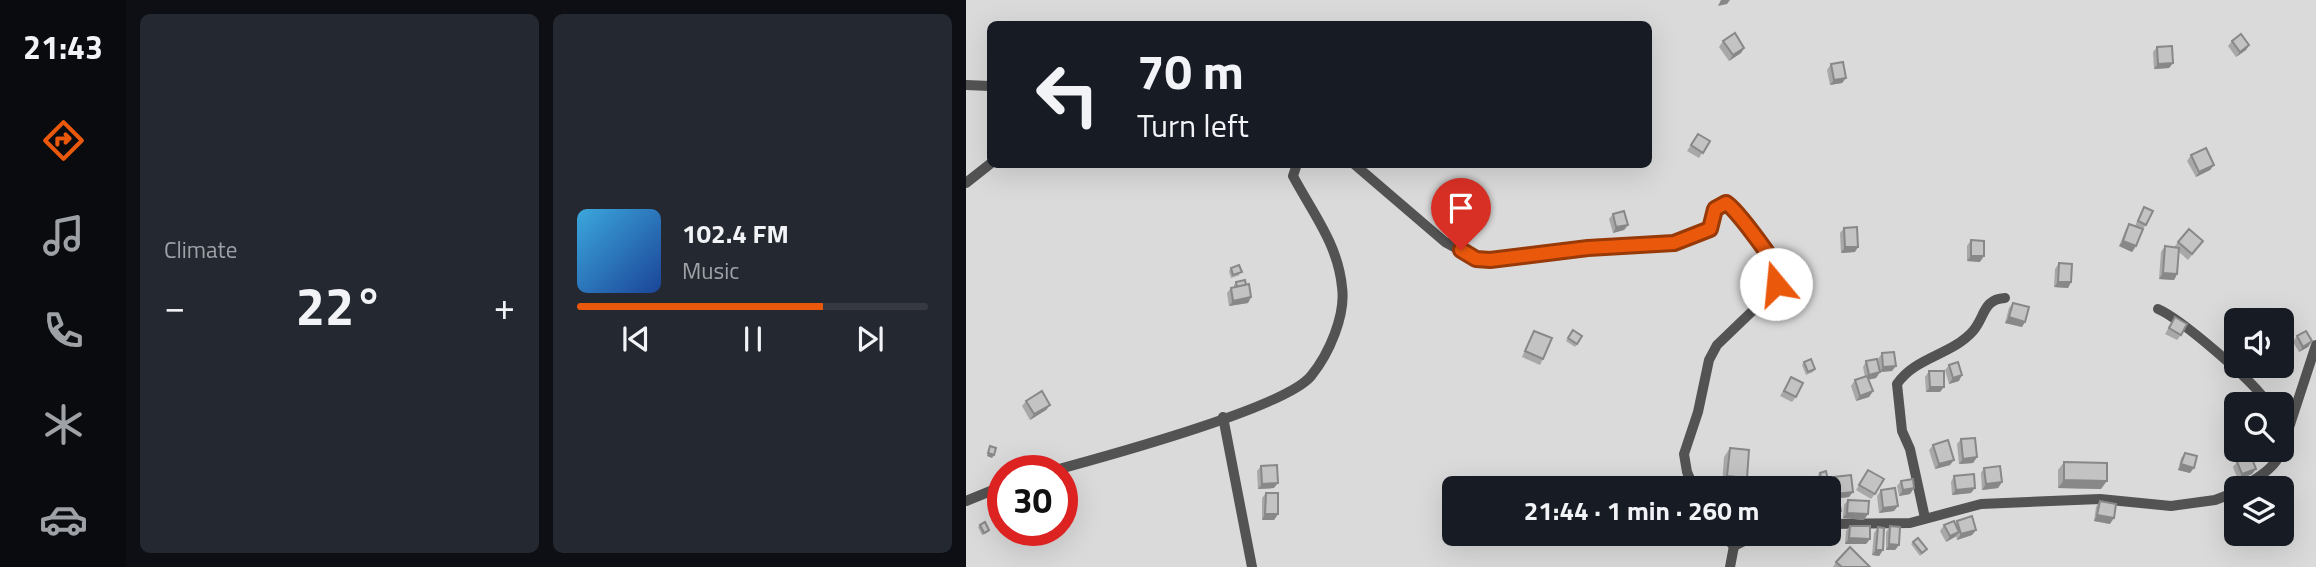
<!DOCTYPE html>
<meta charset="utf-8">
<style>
body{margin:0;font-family:"Titillium Web",sans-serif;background:#242831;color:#f1f3f6;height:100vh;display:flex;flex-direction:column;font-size:26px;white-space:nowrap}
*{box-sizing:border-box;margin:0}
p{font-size:23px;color:#9ea1a6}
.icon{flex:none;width:38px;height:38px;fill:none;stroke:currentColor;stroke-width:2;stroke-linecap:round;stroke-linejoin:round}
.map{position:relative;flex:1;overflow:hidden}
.drawer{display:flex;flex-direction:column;gap:14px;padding:14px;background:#0d0f14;width:840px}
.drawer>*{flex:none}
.guide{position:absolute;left:21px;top:21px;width:665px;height:147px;border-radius:10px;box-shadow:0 7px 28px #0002;background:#171b24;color:#f1f3f6;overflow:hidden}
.fabs{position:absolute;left:1258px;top:308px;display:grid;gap:14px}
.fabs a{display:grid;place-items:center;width:70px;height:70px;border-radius:10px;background:#171b24;box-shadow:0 7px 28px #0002;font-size:35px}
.speed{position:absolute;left:21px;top:455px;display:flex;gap:14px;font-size:35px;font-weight:700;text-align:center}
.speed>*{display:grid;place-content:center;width:91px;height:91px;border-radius:50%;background:#171b24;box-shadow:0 7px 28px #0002;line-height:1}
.speed .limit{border:10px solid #d22;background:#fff;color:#111}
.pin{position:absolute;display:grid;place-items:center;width:60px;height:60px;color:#fff;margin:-72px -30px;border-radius:50% 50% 50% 0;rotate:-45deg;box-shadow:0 0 7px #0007}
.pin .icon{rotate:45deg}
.me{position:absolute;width:77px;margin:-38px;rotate:343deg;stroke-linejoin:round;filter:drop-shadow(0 0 5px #0008)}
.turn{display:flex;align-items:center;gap:24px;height:147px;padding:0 35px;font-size:32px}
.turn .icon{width:91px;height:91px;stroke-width:2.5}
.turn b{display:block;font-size:49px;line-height:60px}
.big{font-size:52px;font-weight:700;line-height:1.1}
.drawer .tile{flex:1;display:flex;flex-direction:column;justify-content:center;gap:10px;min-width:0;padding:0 24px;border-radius:10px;background:#242831}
.song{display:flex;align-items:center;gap:21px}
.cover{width:84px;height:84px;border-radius:10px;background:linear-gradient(135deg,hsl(200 70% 55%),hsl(220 70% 35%))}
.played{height:7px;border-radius:4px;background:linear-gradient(90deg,#ea580c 70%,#363941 70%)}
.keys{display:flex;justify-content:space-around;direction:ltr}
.heat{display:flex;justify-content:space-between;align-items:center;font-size:38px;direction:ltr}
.drawer .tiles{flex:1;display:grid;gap:14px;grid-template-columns:repeat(2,1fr)}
.trip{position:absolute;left:476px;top:476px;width:399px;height:70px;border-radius:10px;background:#171b24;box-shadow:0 7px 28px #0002;font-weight:700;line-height:70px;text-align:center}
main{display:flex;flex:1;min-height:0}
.dock{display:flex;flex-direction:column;width:126px;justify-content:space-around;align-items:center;background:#090b0e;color:#9ea1a6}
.dock .icon{width:49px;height:49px}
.dock .selected{color:#ea580c}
.dock b{font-size:32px;color:#f1f3f6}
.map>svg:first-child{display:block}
.green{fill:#dadada;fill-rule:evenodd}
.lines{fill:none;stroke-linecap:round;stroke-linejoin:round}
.minor{stroke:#535353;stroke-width:10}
.wall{fill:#a8a8a8}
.shaded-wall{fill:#888}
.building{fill:#c3c3c3;stroke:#888;stroke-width:2}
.route-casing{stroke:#983908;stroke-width:18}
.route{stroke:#ea580c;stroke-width:12}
</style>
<main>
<nav class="dock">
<b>21:43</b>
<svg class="icon selected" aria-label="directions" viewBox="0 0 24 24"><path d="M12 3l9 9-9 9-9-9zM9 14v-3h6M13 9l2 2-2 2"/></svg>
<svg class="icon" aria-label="music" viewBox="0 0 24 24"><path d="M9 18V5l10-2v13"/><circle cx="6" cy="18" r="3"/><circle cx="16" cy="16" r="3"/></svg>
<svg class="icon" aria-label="phone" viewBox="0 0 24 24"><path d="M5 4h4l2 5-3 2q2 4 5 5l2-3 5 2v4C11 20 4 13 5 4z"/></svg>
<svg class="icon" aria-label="climate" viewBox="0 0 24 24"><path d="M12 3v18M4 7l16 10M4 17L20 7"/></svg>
<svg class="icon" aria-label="car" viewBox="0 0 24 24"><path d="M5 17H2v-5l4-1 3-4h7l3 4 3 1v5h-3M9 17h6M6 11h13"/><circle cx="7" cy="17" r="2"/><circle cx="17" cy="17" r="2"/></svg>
</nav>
<section class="drawer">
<div class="tiles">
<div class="tile"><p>Climate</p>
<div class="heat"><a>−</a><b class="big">22°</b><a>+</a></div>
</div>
<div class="tile">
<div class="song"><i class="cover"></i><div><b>102.4 FM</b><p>Music</p></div></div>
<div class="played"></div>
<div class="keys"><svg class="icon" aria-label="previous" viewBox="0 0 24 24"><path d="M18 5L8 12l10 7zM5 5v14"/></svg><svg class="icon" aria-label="pause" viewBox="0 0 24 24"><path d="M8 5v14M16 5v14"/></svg><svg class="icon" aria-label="next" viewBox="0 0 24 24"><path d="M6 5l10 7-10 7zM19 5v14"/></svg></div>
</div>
</div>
</section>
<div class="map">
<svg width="1350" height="567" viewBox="0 0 1350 567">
<rect width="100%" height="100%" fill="#fff"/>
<path class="green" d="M0,0H1350V567H0ZM24,24H682V164H24ZM1270,320H1316V366H1270ZM1270,404H1316V450H1270ZM37,471H96V530H37ZM488,488H863V534H488ZM1270,488H1316V534H1270Z"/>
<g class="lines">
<g class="minor">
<path d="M0,85L24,86"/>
<path d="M388,164L479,242L510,259L524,260L644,246L708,243L744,229L749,209L754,205H766L808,262L811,277L802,296L751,345L743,360L732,412L718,454L721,472L728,488"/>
<path d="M0,183L24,164"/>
<path d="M1192,309C1215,319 1289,382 1302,404"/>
<path d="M257,417L286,567"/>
<path d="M1316,449L1350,345"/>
<path d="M86,471C134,458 319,408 345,376C363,354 380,315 376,287C372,244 346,212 327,176L331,164"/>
<path d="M1276,488C1292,477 1309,469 1316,450"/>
<path d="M0,501L37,486"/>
<path d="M959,518L944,449L936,431L931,384C949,357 986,355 1007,331C1019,317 1017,299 1039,298"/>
<path d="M863,524L944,523L1015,504L1134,499L1205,506L1249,500L1270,492"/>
<path d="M756,534L768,546L782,539L803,534"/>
<path d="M764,567L768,546"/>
</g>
</g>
<g class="wall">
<path d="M757,41L778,48L775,53L763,61L753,47Z"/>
<path d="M1266,41L1283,45L1280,50L1270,57L1262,46Z"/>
<path d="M1191,47L1207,63L1203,68L1188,69L1187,52Z"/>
<path d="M865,64L880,78L876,83L864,85L861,70Z"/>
<path d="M732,134L744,141L733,158L721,151Z"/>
<path d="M1225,155L1248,165L1244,170L1230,177L1221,161Z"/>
<path d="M1178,207L1180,225L1176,230L1170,246L1166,252L1153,246L1160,229L1163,224L1169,226L1175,212Z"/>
<path d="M647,214L662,225L658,230L647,233L643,219Z"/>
<path d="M878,228L889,252L875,253L874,233Z"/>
<path d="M1223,229L1233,246L1222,260L1213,252L1211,274L1208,280L1193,279L1195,252L1199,246L1208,247Z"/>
<path d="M1005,240L1014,262L1001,261V246Z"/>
<path d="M1093,263L1105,282L1102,288L1088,287L1089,269Z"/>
<path d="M265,268L274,275L265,278L263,271Z"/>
<path d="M270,282L285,297L282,303L263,306L261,293L265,288L268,287V285Z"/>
<path d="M1047,303L1056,327L1039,323L1043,308Z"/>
<path d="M1209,317L1215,335L1211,340L1199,334Z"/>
<path d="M607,330L616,336L609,347L600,341Z"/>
<path d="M568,331L577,359L574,365L556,357L565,336Z"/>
<path d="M1331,336L1346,341L1342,347L1333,352L1327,342Z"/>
<path d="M916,353L926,371L914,372L910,378L902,380L907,391L903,397L890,401L885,386L889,380L899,377L897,367L900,361L913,367L912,359Z"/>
<path d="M838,362L849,369L847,372L840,375L836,365Z"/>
<path d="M983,365L993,381L983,384L979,370Z"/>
<path d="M963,371L974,392H960L959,377Z"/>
<path d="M825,377L830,397L826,402L814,396Z"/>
<path d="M60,401L84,405L80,410L64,420L56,406Z"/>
<path d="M995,439L1011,457L1007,463L993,464L991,444Z"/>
<path d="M967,445L984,465L969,469L963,450Z"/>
<path d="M764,448L775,486H771L772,488H757L760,485H756L758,457Z"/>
<path d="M1219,453L1224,473L1212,470L1215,458Z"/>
<path d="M1098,462L1135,489L1092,488V470Z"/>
<path d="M1271,462L1286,474L1272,480L1267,467Z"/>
<path d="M295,466L308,488L292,489L291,471Z"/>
<path d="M1018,468L1036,482L1032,488L1016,490L1015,473Z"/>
<path d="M902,470L909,494L905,499L890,490Z"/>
<path d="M854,473L860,483L855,484L852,475Z"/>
<path d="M988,476L1005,493L986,495L985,482Z"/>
<path d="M868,477L883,497L866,499L864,482Z"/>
<path d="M824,480L844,488H821V485Z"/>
<path d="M935,481L948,488L944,494L933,496L931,486Z"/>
<path d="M915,490L928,511L913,513L911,496Z"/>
<path d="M300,493L312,514L308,520H296V498Z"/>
<path d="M882,500L898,520L877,518L878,505Z"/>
<path d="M1134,501L1144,524L1128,521L1130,507Z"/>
<path d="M991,521L1010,530L1006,535L991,540L990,536L980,542L974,531L978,525L989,524Z"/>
<path d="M14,525L23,530L21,533L16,535L12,527Z"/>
<path d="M884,526L904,539L900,544H879L880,531Z"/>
<path d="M924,526L933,545L929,550H920V532Z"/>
<path d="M912,527L917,550L913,556L906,555L908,533Z"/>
<path d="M703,534H725V540L721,546L703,545Z"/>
<path d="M729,534H752L753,536L749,541L731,544Z"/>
<path d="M1296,534H1311L1308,539L1298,541Z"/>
<path d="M947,542L961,549L954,556L945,544Z"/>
<path d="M870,562L904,567H867Z"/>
</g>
<g class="shaded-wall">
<path d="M755,0H764L761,4L752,6Z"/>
<path d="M1283,45L1280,50L1270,57L1274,52Z"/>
<path d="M778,48L775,53L763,61L767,55Z"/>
<path d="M1207,63L1203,68L1188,69L1192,64Z"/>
<path d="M880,78L876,83L864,85L868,80Z"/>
<path d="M1248,165L1244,170L1230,177L1233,172Z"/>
<path d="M662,225L658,230L647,233L650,227Z"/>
<path d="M1157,241L1170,246L1166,252L1153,246Z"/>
<path d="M879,247H892L889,252L875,253Z"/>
<path d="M1005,256H1018L1014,262L1001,261Z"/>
<path d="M1197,273L1211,274L1208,280L1193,279Z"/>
<path d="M1092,282H1105L1102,288L1088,287Z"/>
<path d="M285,297L282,303L263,306L267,301Z"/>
<path d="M1043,317L1059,322L1056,327L1039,323Z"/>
<path d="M1346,341L1342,347L1333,352L1337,347Z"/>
<path d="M930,366L926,371L914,372L917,367Z"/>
<path d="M914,372L910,378L900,380L903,375Z"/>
<path d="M996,375L993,381L983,384L987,378Z"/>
<path d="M964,387H978L974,392H960Z"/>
<path d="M907,391L903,397L890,401L894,396Z"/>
<path d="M84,405L80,410L64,420L68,414Z"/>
<path d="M22,453L28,455L26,458L21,456Z"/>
<path d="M1011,457L1007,463L993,464L997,459Z"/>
<path d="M988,460L984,465L969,469L973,464Z"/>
<path d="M1215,464L1228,468L1224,473L1212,470Z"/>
<path d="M1290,469L1286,474L1272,480L1276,474Z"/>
<path d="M761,476L781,478L775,486L756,485Z"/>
<path d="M1098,480L1141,481L1135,489L1092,488Z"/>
<path d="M1036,482L1032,488L1016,490L1020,484Z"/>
<path d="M312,483L308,488L292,489L296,484Z"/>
<path d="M948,488L944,494L933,496L937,490Z"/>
<path d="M1009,488L1005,493L986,495L990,490Z"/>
<path d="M887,492L883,497L866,499L870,494Z"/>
<path d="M932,506L928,511L913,513L917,508Z"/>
<path d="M875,511L872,516L863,518V513Z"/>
<path d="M881,513L902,514L898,520L877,518Z"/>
<path d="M299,514H312L308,520H296Z"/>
<path d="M1131,515L1148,518L1144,524L1128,521Z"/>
<path d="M1325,515L1321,521L1316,523V519Z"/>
<path d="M1010,530L1006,535L991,540L995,534Z"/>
<path d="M993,532L989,537L980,542L984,536Z"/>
<path d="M1311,534L1308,539L1298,541L1302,536Z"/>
<path d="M753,536L749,541L731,544L735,538Z"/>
<path d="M883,538L904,539L900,544H879Z"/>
<path d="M707,540H725L721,546L703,545Z"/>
<path d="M923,544L933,545L929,550H920Z"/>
<path d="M910,550H917L913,556L906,555Z"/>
</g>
<g class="building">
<path d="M769,33L778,48L767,55L757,41Z"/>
<path d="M1275,34L1283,45L1274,52L1266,41Z"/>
<path d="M1206,46L1207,63L1192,64L1191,47Z"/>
<path d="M877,62L880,78L868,80L865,64Z"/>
<path d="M732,134L744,141L737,153L725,145Z"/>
<path d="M1240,148L1248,165L1233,172L1225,155Z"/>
<path d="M1178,207L1187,211L1180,225L1172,221Z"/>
<path d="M658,211L662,225L650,227L647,214Z"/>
<path d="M1163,224L1177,229L1170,246L1157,241Z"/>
<path d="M891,227L892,247H879L878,228Z"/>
<path d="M1223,229L1237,241L1226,254L1212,242Z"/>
<path d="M1005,240L1018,241V256H1005Z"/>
<path d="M1199,246L1213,248L1211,274L1197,273Z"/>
<path d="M1093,263L1106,264L1105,282H1092Z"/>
<path d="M273,265L276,272L267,275L265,268Z"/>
<path d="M279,280L280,285L271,287L270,282Z"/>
<path d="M283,284L285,297L267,301L265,288Z"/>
<path d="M1047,303L1063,307L1059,322L1043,317Z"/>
<path d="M1209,317L1221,324L1215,335L1203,328Z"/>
<path d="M607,330L616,336L611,344L602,338Z"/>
<path d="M568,331L586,338L577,359L559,351Z"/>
<path d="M1340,331L1346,341L1337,347L1331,336Z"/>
<path d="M928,352L930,366L917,367L916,353Z"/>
<path d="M845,359L849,369L842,372L838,362Z"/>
<path d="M911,359L914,372L903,375L900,361Z"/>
<path d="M992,362L996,375L987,378L983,365Z"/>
<path d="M963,371H978V387H964Z"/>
<path d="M901,376L907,391L894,396L889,380Z"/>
<path d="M825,377L837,383L830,397L818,391Z"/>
<path d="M76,391L84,405L68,414L60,401Z"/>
<path d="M1009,438L1011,457L997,459L995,439Z"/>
<path d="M982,440L988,460L973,464L967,445Z"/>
<path d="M24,446L30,448L28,455L22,453Z"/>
<path d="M764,448L783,450L781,478L761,476Z"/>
<path d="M1219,453L1231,456L1228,468L1215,464Z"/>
<path d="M1285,456L1290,469L1276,474L1271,462Z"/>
<path d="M1098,462L1141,463V481L1098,480Z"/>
<path d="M311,465L312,483L296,484L295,466Z"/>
<path d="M1034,466L1036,482L1020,484L1018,468Z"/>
<path d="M902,470L918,479L909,494L893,485Z"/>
<path d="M860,471L862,480L856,482L854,473Z"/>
<path d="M1008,474L1009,488L990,490L988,476Z"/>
<path d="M885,475L887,492L870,494L868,477Z"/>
<path d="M843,478L844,488H825L824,480Z"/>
<path d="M947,479L948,488L937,490L935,481Z"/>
<path d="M768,481L772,488H760L759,486Z"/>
<path d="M929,488L932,506L917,508L915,490Z"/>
<path d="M300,493H312V514H299Z"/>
<path d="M873,500L875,511L863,513V502Z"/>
<path d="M882,500L903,501L902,514L881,513Z"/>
<path d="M1134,501L1150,504L1148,518L1131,515Z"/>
<path d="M1318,502L1325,515L1316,519V503Z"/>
<path d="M1006,516L1010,530L995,534L991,521Z"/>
<path d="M988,521L993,532L984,536L978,525Z"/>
<path d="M19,522L23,530L18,533L14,525Z"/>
<path d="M884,526H904V539L883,538Z"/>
<path d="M924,526L934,527L933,545L923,544Z"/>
<path d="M912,527L918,528L917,550H910Z"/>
<rect x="707" y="534" width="18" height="6"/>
<path d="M734,534H752L753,536L735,538Z"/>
<path d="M952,538L961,549L956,553L947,542Z"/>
<path d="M884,547L904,567H876L870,562Z"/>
</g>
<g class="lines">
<defs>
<path id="route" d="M495,250L510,259L524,260L622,248L708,243L744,229L749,209L760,203C767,205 808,260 810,268C812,273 811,278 810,284"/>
</defs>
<use href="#route" class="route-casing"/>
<use href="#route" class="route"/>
</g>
</svg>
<div class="fabs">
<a><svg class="icon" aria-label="sound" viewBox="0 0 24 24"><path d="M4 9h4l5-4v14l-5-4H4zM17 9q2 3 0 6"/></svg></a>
<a><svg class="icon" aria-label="search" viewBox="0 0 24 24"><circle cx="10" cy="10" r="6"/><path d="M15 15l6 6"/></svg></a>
<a><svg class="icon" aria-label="layers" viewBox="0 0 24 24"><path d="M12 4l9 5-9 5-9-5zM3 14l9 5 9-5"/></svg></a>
</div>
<div class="speed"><div class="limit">30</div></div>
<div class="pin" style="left:495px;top:250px;background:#d93025"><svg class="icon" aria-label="arrive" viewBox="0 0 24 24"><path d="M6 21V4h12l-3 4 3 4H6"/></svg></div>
<svg class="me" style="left:810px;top:284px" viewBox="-20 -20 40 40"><circle r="19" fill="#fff"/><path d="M0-13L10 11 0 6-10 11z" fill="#ea580c"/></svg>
<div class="trip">21:44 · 1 min · 260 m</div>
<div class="guide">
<div class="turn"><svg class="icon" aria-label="left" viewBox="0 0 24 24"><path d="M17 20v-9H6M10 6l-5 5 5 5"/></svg><div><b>70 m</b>Turn left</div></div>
</div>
</div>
</main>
